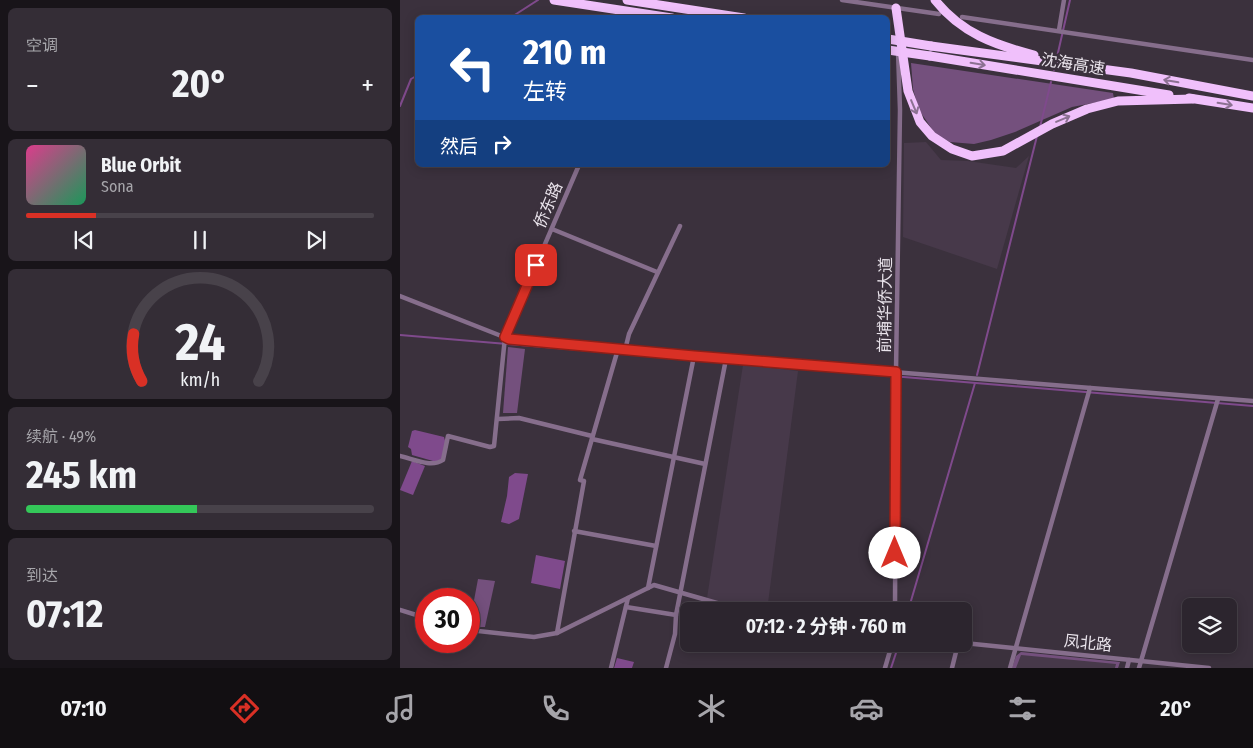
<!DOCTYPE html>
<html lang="zh">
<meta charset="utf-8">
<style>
body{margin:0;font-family:"Fira Sans Condensed","Noto Sans SC",sans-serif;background:#342d36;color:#f1f3f6;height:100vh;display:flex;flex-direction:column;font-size:19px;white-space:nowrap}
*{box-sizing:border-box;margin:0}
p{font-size:16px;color:#a6a5aa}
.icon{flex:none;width:28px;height:28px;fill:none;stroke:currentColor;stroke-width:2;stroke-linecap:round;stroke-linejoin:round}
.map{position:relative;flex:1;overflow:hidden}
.side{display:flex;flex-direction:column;gap:8px;padding:8px;background:#181419;width:400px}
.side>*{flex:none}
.guide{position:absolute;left:15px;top:15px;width:475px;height:152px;border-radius:8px;box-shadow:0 2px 12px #0003,0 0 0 1px #48424a;background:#1a4fa0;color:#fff;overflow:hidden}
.fabs{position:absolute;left:782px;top:598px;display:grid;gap:10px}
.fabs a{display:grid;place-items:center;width:55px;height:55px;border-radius:8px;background:#2c252e;box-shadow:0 2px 12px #0003,0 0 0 1px #48424a;font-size:25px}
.speed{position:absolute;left:15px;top:588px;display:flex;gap:10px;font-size:25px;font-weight:700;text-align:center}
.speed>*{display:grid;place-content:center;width:65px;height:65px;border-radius:50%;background:#2c252e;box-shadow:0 2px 12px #0003,0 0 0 1px #48424a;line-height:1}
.speed .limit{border:8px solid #d22;background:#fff;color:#111}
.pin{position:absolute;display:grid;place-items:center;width:42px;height:42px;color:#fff;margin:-21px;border-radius:10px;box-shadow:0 2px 8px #0006}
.me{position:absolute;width:55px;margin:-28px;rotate:0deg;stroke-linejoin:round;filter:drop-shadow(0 0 4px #0008)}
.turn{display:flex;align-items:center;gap:18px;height:105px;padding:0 25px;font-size:22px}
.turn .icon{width:65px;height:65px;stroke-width:2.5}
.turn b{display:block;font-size:35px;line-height:42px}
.then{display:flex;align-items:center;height:48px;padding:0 25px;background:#0003;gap:10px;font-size:19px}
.big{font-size:38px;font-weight:700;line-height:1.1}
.side .widget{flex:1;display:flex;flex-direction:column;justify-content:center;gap:8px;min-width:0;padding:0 18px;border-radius:8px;background:#342d36}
.side .dial{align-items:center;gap:0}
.dial svg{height:130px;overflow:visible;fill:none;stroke:#48424a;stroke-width:7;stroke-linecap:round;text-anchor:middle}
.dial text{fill:#f1f3f6;stroke:none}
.song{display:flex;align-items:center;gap:15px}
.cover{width:60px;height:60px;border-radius:8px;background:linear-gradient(135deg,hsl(330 70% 55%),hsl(150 70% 35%))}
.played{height:5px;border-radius:2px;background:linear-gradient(90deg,#d93025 20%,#48424a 20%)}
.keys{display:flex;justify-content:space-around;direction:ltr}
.heat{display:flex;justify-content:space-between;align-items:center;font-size:28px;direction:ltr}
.charge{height:8px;border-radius:4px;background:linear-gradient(90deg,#34c759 49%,#48424a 0)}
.trip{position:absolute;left:280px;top:602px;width:292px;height:50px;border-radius:8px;background:#2c252e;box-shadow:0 2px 12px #0003,0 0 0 1px #48424a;font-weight:700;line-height:50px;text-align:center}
.dock{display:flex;height:80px;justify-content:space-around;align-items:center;background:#120f12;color:#a6a5aa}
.dock .icon{width:35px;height:35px}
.dock .selected{color:#d93025}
.dock b{font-size:22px;color:#f1f3f6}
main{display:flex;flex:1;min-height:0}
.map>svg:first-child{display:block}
.built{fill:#47394a}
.green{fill:#74507d}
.water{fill:#7f4a8c}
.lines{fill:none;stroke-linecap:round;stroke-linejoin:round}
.stream{stroke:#7f4a8c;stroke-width:2}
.street{stroke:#866e8c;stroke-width:4.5}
.highway{stroke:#f0c0fb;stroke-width:9}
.highway-bridge{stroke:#f0c0fb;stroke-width:9}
.oneway{stroke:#8c7192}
.route-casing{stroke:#8d1f18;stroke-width:12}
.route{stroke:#d93025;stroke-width:9}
.labels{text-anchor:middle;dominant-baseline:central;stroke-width:5;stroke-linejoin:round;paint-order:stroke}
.street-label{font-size:16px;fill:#e9e3eb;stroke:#3b313d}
</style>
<main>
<section class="side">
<div class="widget"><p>空调</p>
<div class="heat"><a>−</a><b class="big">20°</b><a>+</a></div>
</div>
<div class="widget">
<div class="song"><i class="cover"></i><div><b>Blue Orbit</b><p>Sona</p></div></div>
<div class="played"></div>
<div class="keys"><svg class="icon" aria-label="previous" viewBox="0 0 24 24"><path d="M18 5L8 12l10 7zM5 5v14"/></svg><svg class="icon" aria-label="pause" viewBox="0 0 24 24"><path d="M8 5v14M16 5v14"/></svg><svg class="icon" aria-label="next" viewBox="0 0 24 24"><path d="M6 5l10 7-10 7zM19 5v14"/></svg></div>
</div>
<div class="widget dial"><svg viewBox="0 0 100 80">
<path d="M14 69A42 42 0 1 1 86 69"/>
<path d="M14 69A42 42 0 0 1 9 40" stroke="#d93025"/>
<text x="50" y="56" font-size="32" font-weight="700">24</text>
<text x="50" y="72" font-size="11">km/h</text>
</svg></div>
<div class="widget"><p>续航 · 49%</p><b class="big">245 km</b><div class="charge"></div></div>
<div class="widget"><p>到达</p><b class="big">07:12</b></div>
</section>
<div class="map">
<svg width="853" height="668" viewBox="0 0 853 668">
<rect width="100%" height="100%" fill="#3b313d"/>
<g class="built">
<path d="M526,142L541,160L568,161L616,168L629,156L597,269L503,237L504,143Z"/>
<path d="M343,365L398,371L367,611H356L307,598Z"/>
<path d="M621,652L720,662L718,668H612L616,656Z"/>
</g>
<g class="green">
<path d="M511,63L713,93L714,99L672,107L615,132L591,140L574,144L550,142L536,135L519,110L513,89Z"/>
<path d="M108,347L125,349L117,413H103Z"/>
<path d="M78,579L95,581L85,627H69Z"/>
<path d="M621,652L720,662L718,668H715L716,664L621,655L616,668H612L616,656Z"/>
</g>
<g class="water">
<path d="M15,430L44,437L46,444L41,461H33L12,455L11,449L8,447L12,431Z"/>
<path d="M12,461L25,466L13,495L0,490Z"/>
<path d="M115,473L128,474L119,519L109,524L101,522L107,496L109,477Z"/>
<path d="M136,555L165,561L160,589L131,583Z"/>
<path d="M217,658L234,662L232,668H214Z"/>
</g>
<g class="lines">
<g class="stream">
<path d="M110,18L138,0"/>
<path d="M657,57L670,0"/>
<path d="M654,70V69"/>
<path d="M0,106L11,79L18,75"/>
<path d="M640,127L651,82"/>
<path d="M0,335L853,406"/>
<path d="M577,375L637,136"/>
<path d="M508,611L575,383"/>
<path d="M491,668L499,644"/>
</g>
<g class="street">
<path d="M442,0L539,14"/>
<path d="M562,17L853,60"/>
<path d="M659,30L664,0"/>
<path d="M152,229L257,272"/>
<path d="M0,296L109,339L294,356L853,401"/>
<path d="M225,350L229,334L280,226"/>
<path d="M98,419L119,418L192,436"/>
<path d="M192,439L305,464"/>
<path d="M0,456C13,459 31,468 43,460L48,436L90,447L94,446L105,337L179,165"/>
<path d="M174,531L256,546"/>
<path d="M248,588L294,356"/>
<path d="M226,607L276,615L326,359"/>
<path d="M0,610L26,618"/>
<path d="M495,611L496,371L500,110L498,51"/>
<path d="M69,630L134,637L157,633L254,585L345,611"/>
<path d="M157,633L184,481L180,480L218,349"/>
<path d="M564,643L809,668"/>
<path d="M211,668L228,598"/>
<path d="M266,668L275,634L276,615"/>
<path d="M485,668L492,644"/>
<path d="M552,668L558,644"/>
<path d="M610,668L690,388"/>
<path d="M727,668L729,660"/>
<path d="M739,668L818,399"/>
</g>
<g class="highway">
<path d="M535,0C561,33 595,45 634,55"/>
<path d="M496,8L508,91L520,122L532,136L552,149L572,156L603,151L652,124L687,109L718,101L793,99"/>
<path d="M531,46L731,73L853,96"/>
<path d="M530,56L769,95"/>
<path d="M789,98L853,108"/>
</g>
<g class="highway-bridge">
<path d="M154,0L272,18"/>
<path d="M227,0L344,18"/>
<path d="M488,39L531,46"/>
<path d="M488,50L530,56"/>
</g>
</g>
<defs><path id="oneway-shaft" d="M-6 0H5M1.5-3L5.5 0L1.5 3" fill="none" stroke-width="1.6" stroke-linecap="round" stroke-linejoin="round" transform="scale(1.25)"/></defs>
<g class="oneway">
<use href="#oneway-shaft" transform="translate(578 64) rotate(9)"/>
<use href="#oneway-shaft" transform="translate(771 81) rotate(-170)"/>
<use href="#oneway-shaft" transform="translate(825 104) rotate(9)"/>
<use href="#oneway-shaft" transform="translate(514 107) rotate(67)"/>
<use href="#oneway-shaft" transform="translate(663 119) rotate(-23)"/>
</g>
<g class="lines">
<defs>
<path id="route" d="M136,265L105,337L109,339L294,356L496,372L495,553"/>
</defs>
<use href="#route" class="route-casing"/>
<use href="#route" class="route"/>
</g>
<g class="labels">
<g class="street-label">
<text transform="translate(673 64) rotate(9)">沈海高速</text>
<text transform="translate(148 205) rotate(-67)">侨东路</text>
<text transform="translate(485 305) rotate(-89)">前埔华侨大道</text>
<text transform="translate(688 643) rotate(6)">凤北路</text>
</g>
</g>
</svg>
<div class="fabs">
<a><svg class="icon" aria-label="layers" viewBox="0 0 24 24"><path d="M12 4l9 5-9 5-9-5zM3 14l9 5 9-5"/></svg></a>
</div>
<div class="speed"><div class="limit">30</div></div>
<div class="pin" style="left:136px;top:265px;background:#d93025"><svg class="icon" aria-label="arrive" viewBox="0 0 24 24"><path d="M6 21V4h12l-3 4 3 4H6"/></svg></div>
<svg class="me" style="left:495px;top:553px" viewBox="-20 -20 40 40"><circle r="19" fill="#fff"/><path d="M0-13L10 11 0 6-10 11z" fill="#d93025"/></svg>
<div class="trip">07:12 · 2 分钟 · 760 m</div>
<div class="guide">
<div class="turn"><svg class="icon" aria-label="left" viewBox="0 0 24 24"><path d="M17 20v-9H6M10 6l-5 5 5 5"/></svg><div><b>210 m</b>左转</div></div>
<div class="then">然后<svg class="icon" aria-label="right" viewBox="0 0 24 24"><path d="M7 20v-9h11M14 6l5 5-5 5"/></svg></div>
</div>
</div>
</main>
<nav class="dock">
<b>07:10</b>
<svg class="icon selected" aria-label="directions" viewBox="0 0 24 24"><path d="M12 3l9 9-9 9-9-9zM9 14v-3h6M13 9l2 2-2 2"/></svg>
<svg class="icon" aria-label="music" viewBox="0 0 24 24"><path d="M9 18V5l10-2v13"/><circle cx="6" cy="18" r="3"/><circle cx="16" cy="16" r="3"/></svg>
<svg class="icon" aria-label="phone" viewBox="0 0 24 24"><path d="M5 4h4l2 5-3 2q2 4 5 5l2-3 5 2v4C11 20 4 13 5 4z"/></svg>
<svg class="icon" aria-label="climate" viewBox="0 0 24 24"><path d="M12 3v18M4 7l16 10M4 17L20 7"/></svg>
<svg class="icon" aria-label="car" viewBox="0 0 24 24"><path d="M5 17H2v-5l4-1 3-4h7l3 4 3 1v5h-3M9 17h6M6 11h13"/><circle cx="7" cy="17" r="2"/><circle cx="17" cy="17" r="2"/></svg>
<svg class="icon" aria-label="filters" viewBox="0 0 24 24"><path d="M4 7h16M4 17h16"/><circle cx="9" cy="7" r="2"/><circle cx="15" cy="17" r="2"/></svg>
<b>20°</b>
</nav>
